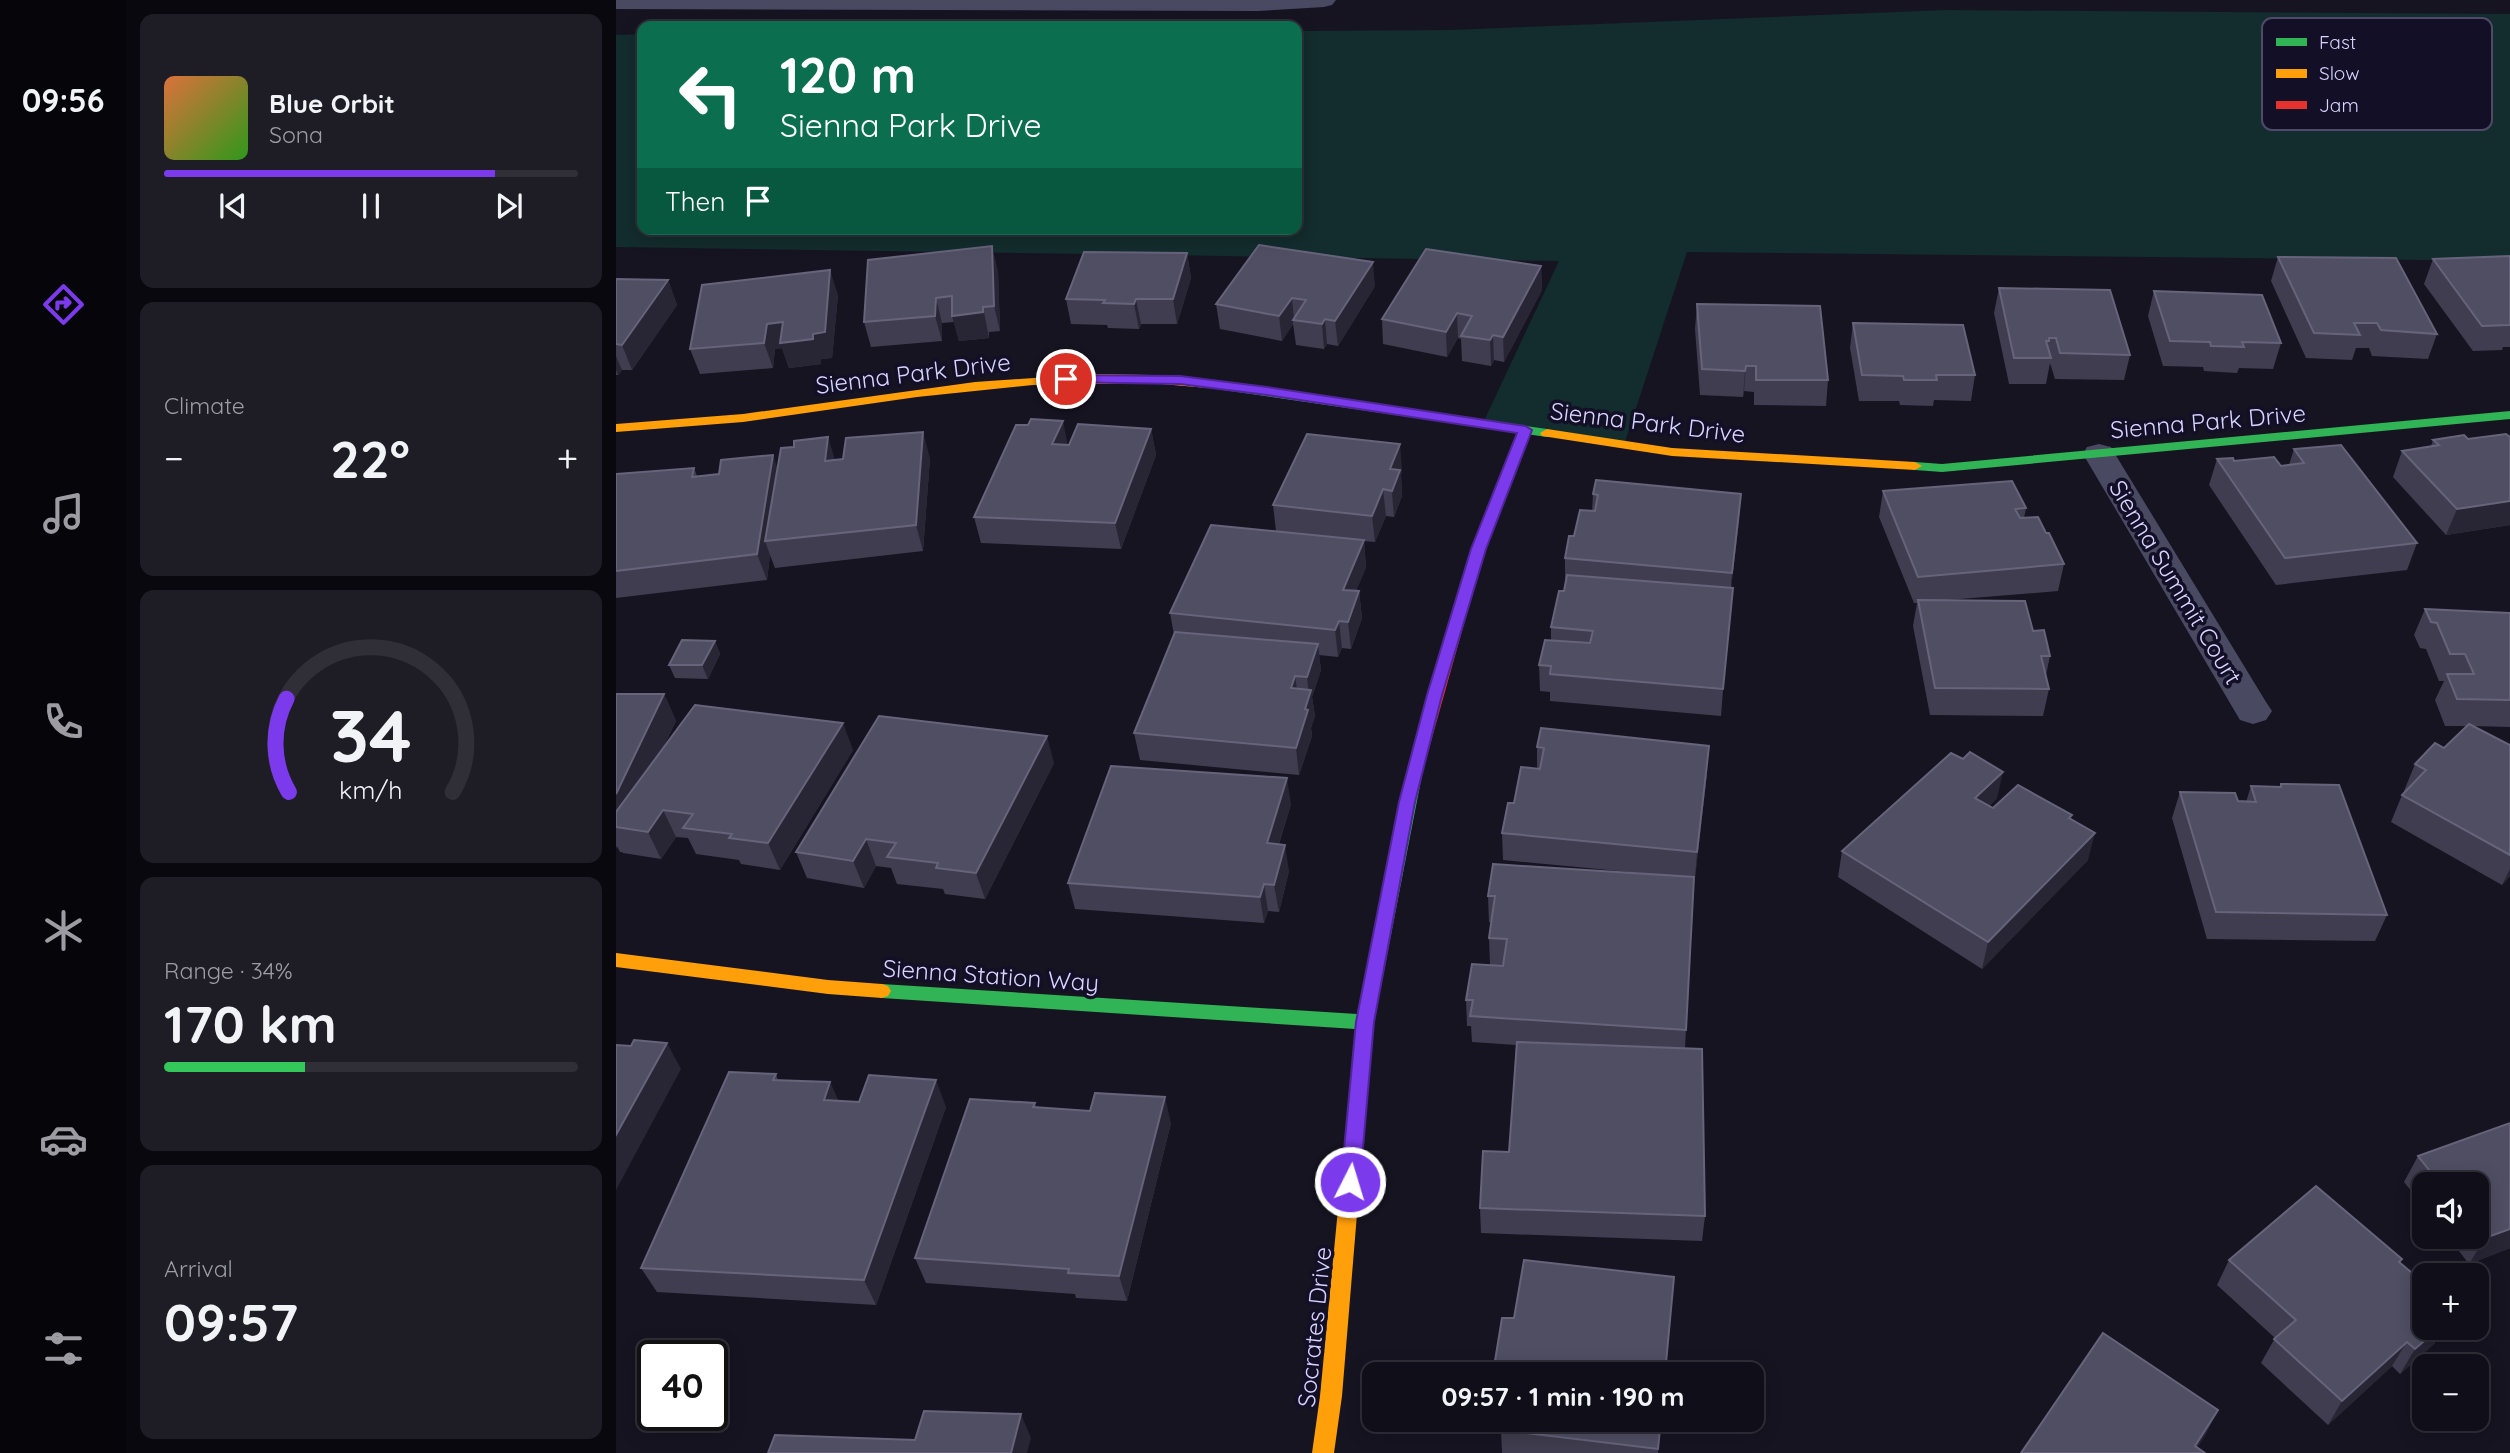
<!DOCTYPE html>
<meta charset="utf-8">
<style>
body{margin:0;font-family:Quicksand,sans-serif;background:#1e1d26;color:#f1f3f6;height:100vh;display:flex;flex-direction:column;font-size:26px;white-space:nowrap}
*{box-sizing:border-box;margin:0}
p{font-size:23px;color:#9c9ca2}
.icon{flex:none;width:38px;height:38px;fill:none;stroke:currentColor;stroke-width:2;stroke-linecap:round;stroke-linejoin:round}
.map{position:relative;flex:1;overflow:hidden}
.side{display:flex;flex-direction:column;gap:14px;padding:14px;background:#09080e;width:490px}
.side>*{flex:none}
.banner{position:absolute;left:21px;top:21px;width:665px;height:214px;border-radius:14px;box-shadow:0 4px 18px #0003,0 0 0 2px #302f38;background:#0b6e4f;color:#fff;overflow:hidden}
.buttons{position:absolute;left:1796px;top:1172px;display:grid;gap:14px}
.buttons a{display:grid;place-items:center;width:77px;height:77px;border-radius:14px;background:#100f19;box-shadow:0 4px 18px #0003,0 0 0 2px #302f38;font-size:35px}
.speed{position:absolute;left:21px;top:1340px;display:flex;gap:14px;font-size:35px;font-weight:700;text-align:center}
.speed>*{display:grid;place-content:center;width:91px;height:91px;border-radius:50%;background:#100f19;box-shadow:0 4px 18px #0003,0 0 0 2px #302f38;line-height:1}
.speed .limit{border:4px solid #111;border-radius:10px;background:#fff;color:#111}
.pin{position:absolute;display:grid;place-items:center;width:60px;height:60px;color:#fff;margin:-30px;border:4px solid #fff;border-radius:50%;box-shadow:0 2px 7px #0007}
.me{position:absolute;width:77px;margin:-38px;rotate:5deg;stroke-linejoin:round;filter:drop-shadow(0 0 5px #0008)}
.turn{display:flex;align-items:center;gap:24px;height:147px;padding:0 28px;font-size:32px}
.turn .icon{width:91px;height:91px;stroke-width:2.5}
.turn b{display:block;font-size:49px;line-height:60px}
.then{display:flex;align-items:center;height:66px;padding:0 28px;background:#0003;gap:14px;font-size:26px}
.big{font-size:52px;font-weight:700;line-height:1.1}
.side .card{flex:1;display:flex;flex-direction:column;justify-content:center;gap:10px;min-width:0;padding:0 24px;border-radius:14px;background:#1e1d26}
.side .dial{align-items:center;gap:0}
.dial svg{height:182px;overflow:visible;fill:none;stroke:#302f38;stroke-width:7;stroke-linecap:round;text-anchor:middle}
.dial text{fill:#f1f3f6;stroke:none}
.song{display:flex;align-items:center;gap:21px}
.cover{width:84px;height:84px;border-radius:10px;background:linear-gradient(135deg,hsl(20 70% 55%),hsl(110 70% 35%))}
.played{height:7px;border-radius:4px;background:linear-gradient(90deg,#7c3aed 80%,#302f38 80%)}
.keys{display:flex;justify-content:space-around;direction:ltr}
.heat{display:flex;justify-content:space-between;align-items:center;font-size:38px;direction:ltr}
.charge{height:10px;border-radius:5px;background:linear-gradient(90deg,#34c759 34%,#302f38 0)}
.trip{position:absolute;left:746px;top:1362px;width:402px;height:70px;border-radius:14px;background:#100f19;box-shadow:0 4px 18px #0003,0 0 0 2px #302f38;font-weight:700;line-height:70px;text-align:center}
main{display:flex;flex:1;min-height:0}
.tabs{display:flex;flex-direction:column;width:126px;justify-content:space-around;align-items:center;background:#06060a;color:#9c9ca2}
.tabs .icon{width:49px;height:49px}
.tabs .active{color:#7c3aed}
.tabs b{font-size:32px;color:#f1f3f6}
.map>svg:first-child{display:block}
.green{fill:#132c2d}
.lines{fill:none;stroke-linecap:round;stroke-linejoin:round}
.street{fill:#4a4962;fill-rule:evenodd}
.fast{fill:#30b455;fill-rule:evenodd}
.slow{fill:#ff9f0a;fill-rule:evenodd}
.jam{fill:#e5322d;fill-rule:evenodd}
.wall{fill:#403d50}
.shaded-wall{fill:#282635}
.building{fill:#504e63;stroke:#66637b;stroke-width:2}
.route{fill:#7c3aed;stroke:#51269a;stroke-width:2}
.labels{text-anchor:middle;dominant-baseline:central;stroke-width:7;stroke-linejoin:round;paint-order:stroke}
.street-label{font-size:24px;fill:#d9d4ff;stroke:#130f26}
.key{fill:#130f26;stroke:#4e4a67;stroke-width:2}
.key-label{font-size:19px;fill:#d9d4ff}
</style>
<main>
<nav class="tabs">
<b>09:56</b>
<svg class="icon active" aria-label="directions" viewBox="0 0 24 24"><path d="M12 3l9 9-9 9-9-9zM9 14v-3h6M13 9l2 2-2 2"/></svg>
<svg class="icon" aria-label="music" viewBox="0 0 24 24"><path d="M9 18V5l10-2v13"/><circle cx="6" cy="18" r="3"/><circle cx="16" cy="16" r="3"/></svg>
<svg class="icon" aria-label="phone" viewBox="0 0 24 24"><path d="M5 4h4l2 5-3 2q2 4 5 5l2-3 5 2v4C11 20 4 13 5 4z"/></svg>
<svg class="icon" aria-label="climate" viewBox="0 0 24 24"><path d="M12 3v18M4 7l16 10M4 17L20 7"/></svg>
<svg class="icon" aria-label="car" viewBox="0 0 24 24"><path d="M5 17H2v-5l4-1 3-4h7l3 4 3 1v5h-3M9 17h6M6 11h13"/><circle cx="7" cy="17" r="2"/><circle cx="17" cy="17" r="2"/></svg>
<svg class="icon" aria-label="filters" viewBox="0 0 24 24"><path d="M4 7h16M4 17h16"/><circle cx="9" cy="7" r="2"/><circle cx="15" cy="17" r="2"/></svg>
</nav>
<section class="side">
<div class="card">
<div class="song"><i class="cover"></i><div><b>Blue Orbit</b><p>Sona</p></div></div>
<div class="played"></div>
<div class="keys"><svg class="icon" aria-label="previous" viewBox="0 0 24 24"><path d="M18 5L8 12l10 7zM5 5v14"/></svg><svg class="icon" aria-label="pause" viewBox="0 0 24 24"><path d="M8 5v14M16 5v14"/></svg><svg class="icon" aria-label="next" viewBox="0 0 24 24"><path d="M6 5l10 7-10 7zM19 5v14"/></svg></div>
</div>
<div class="card"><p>Climate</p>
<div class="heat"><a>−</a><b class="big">22°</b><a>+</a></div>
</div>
<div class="card dial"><svg viewBox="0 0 100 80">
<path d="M14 69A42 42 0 1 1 86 69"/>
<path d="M14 69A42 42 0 0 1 13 28" stroke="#7c3aed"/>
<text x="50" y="56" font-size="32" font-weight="700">34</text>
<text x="50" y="72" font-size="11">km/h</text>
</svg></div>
<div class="card"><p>Range · 34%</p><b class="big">170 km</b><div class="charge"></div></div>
<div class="card"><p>Arrival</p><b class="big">09:57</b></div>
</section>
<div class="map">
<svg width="1894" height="1453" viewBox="0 0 1894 1453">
<rect width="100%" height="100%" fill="#161421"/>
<path class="green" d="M1329,10L1894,14V261L1071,252L1008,445L867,423L943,261L0,247V35L26,34V229H681V31L834,30Z"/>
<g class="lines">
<g class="street">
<path d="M0,0H720L716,5L708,7L642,11L0,9Z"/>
<path d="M1483,444L1495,447L1499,454L1650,702L1656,711L1650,720L1637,724L1624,720L1467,454L1471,447Z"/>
</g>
<g class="fast">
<path d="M592,380L931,429L938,433L931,437L587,387V381Z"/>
<path d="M1894,411V419L1326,472L1299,470L1292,466L1299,462L1326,464Z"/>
<path d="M799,764L807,770L758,1022L750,1105L748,1111L741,1113L734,1111L732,1105L739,1029L266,998L260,996L257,991L260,986L266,984L741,1014L791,770Z"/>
</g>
<g class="slow">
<path d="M475,374L534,375L592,380L598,384L592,388L534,383L417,385L301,397L127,422L0,432V424L127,414L359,382Z"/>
<path d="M931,429L1056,448L1299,462L1306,466L1299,470L1056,456L926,436L924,433Z"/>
<path d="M0,953L212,980L266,984L272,986L275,991L272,996L266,998L212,994L0,967Z"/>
<path d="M741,1097L748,1099L750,1105L726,1396L718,1453H696L704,1396L732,1105L734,1099Z"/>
</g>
<path class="jam" d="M909,426L916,430L869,549L807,770L799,776L793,774L791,770L855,549L902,430Z"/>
</g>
<g class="wall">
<path d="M571,253L575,278L561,324H525L523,329L492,328L491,325L455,324L450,299Z"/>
<path d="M1894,256V347H1887L1886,350L1857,351L1808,284L1817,259Z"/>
<path d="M1662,257L1821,334L1812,359L1756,356L1753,348H1740L1736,360L1690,358L1655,281Z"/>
<path d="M925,266L926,290L888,362L878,360L875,366L846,361L845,339L842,338L831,357L767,344L766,319Z"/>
<path d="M382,271L384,331L373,332V338L343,341L338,322L326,323V341L255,347L248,322Z"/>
<path d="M0,279L52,280L61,305L16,370H6L2,375H0Z"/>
<path d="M759,286L722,346L711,344L708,349L680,345L677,324L666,341L604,329L600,304Z"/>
<path d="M1383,288L1514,355L1508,380L1439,379L1434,363L1430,384H1393L1378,313Z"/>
<path d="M1538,291L1665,343L1657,369L1623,368L1621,373L1588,371L1587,367L1547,366L1532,316Z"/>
<path d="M222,295L216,358L205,359V364L173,368L166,348L159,349L157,368L84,374L74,349Z"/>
<path d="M1081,304L1212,380L1210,406L1138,405V392L1128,391L1127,397L1084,395L1079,329Z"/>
<path d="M1237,323L1359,375L1355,401L1318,400L1317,406L1284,405L1283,401H1243L1234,348Z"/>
<path d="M535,429L540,455L505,549L365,543L358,517L452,445Z"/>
<path d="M1894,437V525L1830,535L1777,477L1786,451L1815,446L1817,440Z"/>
<path d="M1678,449L1801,543L1791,570L1660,585L1593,485L1601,459L1665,466L1673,465Z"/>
<path d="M314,458L307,551L159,568L154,555L151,580L0,598V474L78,468L81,476L162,468L219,460Z"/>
<path d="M786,470L785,475L786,496L778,517L770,516L759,542L748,541L750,567L740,591H743L746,618L735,649L726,648L722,657L703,655L705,670L696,697L699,716L695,728L696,736L683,775L524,760L518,733L558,635L554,613L714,537L660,531L657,505Z"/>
<path d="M1267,491L1410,508L1408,518L1430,533L1448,564L1442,591L1332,600L1417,631L1434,656L1430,675L1433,689L1427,716L1314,715L1297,626L1301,603H1298L1263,517Z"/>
<path d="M977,494L1123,520L1115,588L1105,716L934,701V692L924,691L923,665L935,640V627L948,591L949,585V558L958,536L976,511Z"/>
<path d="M1809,609L1894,613V727L1857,726L1894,745V876L1886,885L1775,822L1786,795L1789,792L1788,791L1799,764L1828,748L1850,726H1829L1819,700L1828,681H1823L1810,649L1804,648L1798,635Z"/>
<path d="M99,641L104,654L92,679L59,678L53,665Z"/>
<path d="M0,694H48L60,721L46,750H237L164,870L125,864L123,860L80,854L72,838L60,837L45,859L7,853L6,852H4L1,846L0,849Z"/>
<path d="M921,747L1091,773L1079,878H1078L1069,1048L1089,1216L1086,1241L865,1233L864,1208L893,1152L900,1045L856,1042L855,1026H851L850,1000L887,966V965H874L873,938L875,922H873L872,896L1035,874L887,860L886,833L898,803L921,768Z"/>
<path d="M438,763L369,899L329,894L327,889L281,884L275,868L260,866L248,888L191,878L180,852Z"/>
<path d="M1665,784L1771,915L1759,941L1591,939L1556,818L1564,792L1622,801L1630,802L1635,786L1663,787Z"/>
<path d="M1381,798L1373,806L1377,808L1454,819L1472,860L1366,969L1222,877L1226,851Z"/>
<path d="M675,804L663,844L673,871L663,912L652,911L648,923L459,909L452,883Z"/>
<path d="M160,1074L162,1080L223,1101L330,1107L260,1305L41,1292L25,1268Z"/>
<path d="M419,1103L420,1108L555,1123L511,1301L460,1298L459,1294L310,1283L299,1258Z"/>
<path d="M1894,1123V1248L1853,1264L1832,1237H1860V1185H1808V1207L1788,1182L1802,1156Z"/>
<path d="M1613,1260L1783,1262L1819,1343L1784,1374L1776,1366L1712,1425L1645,1363L1659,1338L1601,1285Z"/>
<path d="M878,1367L1050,1374H878Z"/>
<path d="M1045,1419L1042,1453H886L885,1430Z"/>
</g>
<g class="shaded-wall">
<path d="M376,246L382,271L384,331L378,306Z"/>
<path d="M571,253L575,278L561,324L557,299Z"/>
<path d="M757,262L759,286L722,346L719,321Z"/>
<path d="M925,266L926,290L888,362L887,337Z"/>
<path d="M214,270L222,295L216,358L205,359V364L173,368L166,348L159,349L157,368L148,343L151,324L167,322L197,334Z"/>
<path d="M52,280L61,305L16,370L6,345Z"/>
<path d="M320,298L326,323V341L319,316Z"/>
<path d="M676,298L678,320H677V324L666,341L663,316Z"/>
<path d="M520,299L525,324L523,329L518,304Z"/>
<path d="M367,307L373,338L343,341L336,316Z"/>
<path d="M841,313L842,338L831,357L830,332Z"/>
<path d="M709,319L711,344L708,349L706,324Z"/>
<path d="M877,335L878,360L875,366L874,340Z"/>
<path d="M0,356L6,370L2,375L0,370Z"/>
<path d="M1130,366L1128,391L1127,397L1129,371Z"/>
<path d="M447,421L452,446L436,444Z"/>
<path d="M535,429L540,455L505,549L499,523Z"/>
<path d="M307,432L314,458L307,551L300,525Z"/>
<path d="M212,437L220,463L209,461Z"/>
<path d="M784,444L786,470L785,475L786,496L778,517L774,469Z"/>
<path d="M157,455L166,481L149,541L154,555L151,580L141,554Z"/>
<path d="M767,489L770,516L759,542L756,516Z"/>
<path d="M1125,494L1123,520L1114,599L1116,573Z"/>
<path d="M1894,501V525L1830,535L1841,509Z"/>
<path d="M748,540L750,567L730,616L727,590Z"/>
<path d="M743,591L746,618L735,649L732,622Z"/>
<path d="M723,621L726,648L722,657L719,630Z"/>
<path d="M99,641L104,654L92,679L86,665Z"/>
<path d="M702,644L705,670L696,697L699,716L695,728L696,736L683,775L680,748L689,709L693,696L691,677Z"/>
<path d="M679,676L683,703L675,688Z"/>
<path d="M48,694L60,721L9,829L0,827V794Z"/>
<path d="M227,723L237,750L164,870L152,843Z"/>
<path d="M431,736L438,763L369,899L360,873Z"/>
<path d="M1093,746L1091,773L1079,878L1081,852Z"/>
<path d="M1387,772L1381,798L1353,824L1359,798Z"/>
<path d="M671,778L675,804L655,869L651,843Z"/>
<path d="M47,810L60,837L45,859L32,832Z"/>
<path d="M1479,833L1472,860L1366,969L1372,942Z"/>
<path d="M250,839L260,866L248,888L237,861Z"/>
<path d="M669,845L673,871L663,912L658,885Z"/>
<path d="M1894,869V876L1886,885Z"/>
<path d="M648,884L652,911L648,923L644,897Z"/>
<path d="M51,1043L65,1069L0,1190V1135Z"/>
<path d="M320,1080L330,1107L260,1305L248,1280Z"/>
<path d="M214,1082L226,1108L208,1100Z"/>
<path d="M549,1097L555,1123L511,1301L503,1276Z"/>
<path d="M1894,1229V1248L1853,1264L1869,1238Z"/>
<path d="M1823,1328H1828L1819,1343L1784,1374L1799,1349Z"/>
<path d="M1791,1342L1776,1366L1712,1425L1726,1401Z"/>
<path d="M1602,1410L1590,1434L1578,1453L1579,1446Z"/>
<path d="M405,1414L415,1438L411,1453H395Z"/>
</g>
<g class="building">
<path d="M643,245L757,262L719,321L709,319L706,324L677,320L690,300L676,298L663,316L600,304Z"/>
<path d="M376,246L378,306L367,307V312L336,316V296L320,298L319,316L248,322L252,260Z"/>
<path d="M810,249L925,266L887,337L877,335L874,340L845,336L856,316L841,313L830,332L766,319Z"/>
<path d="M468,252L571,253L557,299H520L518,304L487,303L489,300L450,299Z"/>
<path d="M1894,256V325L1866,326L1817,259Z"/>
<path d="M1662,257L1780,258L1821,334L1765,330L1761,323H1738L1744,335L1698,333Z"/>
<path d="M214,270L209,332L197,334V339L164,343L167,322L151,324L148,343L74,349L86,285Z"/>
<path d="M0,279L52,280L6,345L0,344Z"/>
<path d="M1383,288L1494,290L1514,355L1444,353L1440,338H1433V341H1430L1435,358H1398Z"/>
<path d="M1538,291L1646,295L1665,343L1626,342L1628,347L1595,346L1594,342L1554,341Z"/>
<path d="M1081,304L1204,306L1212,380H1140V366H1130L1129,371L1086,369Z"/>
<path d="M1237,323L1347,325L1359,375H1320L1321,380H1288L1287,376L1246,375Z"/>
<path d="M415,419L447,421L436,444L453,445L462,424L535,429L499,523L358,517L400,425H412Z"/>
<path d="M307,432L300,525L149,541L165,448L178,447V441L212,437L209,461L227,459L230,438Z"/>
<path d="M691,434L784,444L774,469L784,470L776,491L767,489L756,516L657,505Z"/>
<path d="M1890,434L1894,437V501L1841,509L1786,451L1823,445L1817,440L1848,435L1852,439Z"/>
<path d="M1725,445L1801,543L1669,558L1601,459L1617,458L1618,461L1658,457L1665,466L1688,463L1678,449Z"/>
<path d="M157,455L141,554L0,571V474L78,468L76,477L103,474L105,460Z"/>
<path d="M980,480L1125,494L1116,573L949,558L953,536H958L964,510L979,511L982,495L977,494Z"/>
<path d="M1396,481L1410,508L1399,509L1404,518L1422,517L1430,533H1433L1448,564L1302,577L1267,491Z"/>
<path d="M595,525L748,540L727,590L743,591L732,622L723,621L719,630L554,613Z"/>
<path d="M951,575L1117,588L1107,689L934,674L935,666L923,665L929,640L974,643L977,631L935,627L943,591H948Z"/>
<path d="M1302,600L1409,601L1417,631L1428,630L1434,656H1425L1433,689L1319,688Z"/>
<path d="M1809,609L1894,613V700L1841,699L1831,674H1858L1849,654H1834L1821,623L1815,622Z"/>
<path d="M559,632L702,644L691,677L679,676L675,688L695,690L689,709L692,710L680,748L518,733Z"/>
<path d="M66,640L99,641L86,665H53Z"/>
<path d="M0,694H48L0,794Z"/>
<path d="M79,705L227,723L152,843L113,838L116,834L67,828L77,814L47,810L32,832L0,827V812Z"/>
<path d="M263,716L431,736L360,873L320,868L322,863L271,857L280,843L250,839L237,861L180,852Z"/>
<path d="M1853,724L1894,745V855L1786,795L1810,770L1799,764L1819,743L1828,748Z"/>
<path d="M925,728L1093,746L1081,852L886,833L892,803H898L905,767L924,769L928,748L921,747Z"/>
<path d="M1354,752L1387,772L1359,798L1377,808L1402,785L1456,815L1453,818L1479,833L1372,942L1226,851L1335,753L1347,759Z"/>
<path d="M495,766L671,778L651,843L669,845L658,885L648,884L644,897L452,883Z"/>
<path d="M1665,784L1723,785L1771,915L1600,912L1564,792L1619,793L1622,801L1640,802L1635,786L1665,787Z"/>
<path d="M877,864L1078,877L1070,1030L854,1016L857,1000H850L856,964L887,966L891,939L873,938L879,896H872Z"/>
<path d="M18,1040L51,1043L0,1135V1045L15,1046Z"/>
<path d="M901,1042L1086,1049L1089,1216L864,1208L867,1151L893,1152Z"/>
<path d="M113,1072L160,1074L157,1080L214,1082L208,1100L243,1102L253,1075L320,1080L248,1280L25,1268Z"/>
<path d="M479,1093L549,1097L503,1276L452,1273L453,1269L299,1258L354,1099L419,1103L417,1107L474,1111Z"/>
<path d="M1894,1123V1229L1869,1238L1860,1228V1185H1825L1802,1156Z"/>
<path d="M1700,1186L1786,1259L1783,1262L1808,1283V1328H1823L1799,1349L1791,1342L1726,1401L1658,1339L1680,1320L1613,1260Z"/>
<path d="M908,1260L1058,1277L1049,1374H894L895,1369L878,1367L886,1318H898Z"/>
<path d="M1487,1333L1602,1410L1579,1446L1589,1453H1405Z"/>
<path d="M308,1411L405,1414L395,1453H152L159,1435L299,1440Z"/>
<path d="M887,1419H1045L1042,1449L885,1430Z"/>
</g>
<path class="route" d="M450,375L564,376L651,387L909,426L916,430L870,549L826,695L799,802L758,1022L744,1182L741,1188L734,1191L727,1188L725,1182L740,1022L783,802L811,695L855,549L901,433L651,395L564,384L445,382V376Z"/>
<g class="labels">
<g class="street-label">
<text transform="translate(297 373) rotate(-7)">Sienna Park Drive</text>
<text transform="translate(1592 421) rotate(-5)">Sienna Park Drive</text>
<text transform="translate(1032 422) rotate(7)">Sienna Park Drive</text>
<text transform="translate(1560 582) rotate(59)">Sienna Summit Court</text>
<text transform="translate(375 975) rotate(4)">Sienna Station Way</text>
<text transform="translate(698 1327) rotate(-84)">Socrates Drive</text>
</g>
</g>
<rect x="1646" y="18" width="230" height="112" rx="10" class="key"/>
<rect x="1660" y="38" width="31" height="8" fill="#30b455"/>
<rect x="1660" y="69" width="31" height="9" fill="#ff9f0a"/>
<rect x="1660" y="101" width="31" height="8" fill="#e5322d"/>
<g class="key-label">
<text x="1703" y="49">Fast</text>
<text x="1703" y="80">Slow</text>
<text x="1703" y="112">Jam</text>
</g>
</svg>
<div class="buttons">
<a><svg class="icon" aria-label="sound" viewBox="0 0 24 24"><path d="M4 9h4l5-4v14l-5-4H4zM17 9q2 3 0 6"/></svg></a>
<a>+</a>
<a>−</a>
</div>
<div class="speed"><div class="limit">40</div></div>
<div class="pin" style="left:450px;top:379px;background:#d93025"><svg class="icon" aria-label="arrive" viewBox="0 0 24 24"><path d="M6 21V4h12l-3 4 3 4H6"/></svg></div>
<svg class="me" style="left:734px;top:1182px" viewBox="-20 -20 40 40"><circle r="17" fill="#7c3aed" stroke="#fff" stroke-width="3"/><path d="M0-11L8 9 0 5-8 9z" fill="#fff"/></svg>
<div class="trip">09:57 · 1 min · 190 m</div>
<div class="banner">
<div class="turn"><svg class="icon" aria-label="left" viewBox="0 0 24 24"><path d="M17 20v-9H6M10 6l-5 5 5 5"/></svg><div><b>120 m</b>Sienna Park Drive</div></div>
<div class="then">Then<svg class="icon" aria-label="arrive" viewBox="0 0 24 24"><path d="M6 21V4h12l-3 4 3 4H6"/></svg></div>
</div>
</div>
</main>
